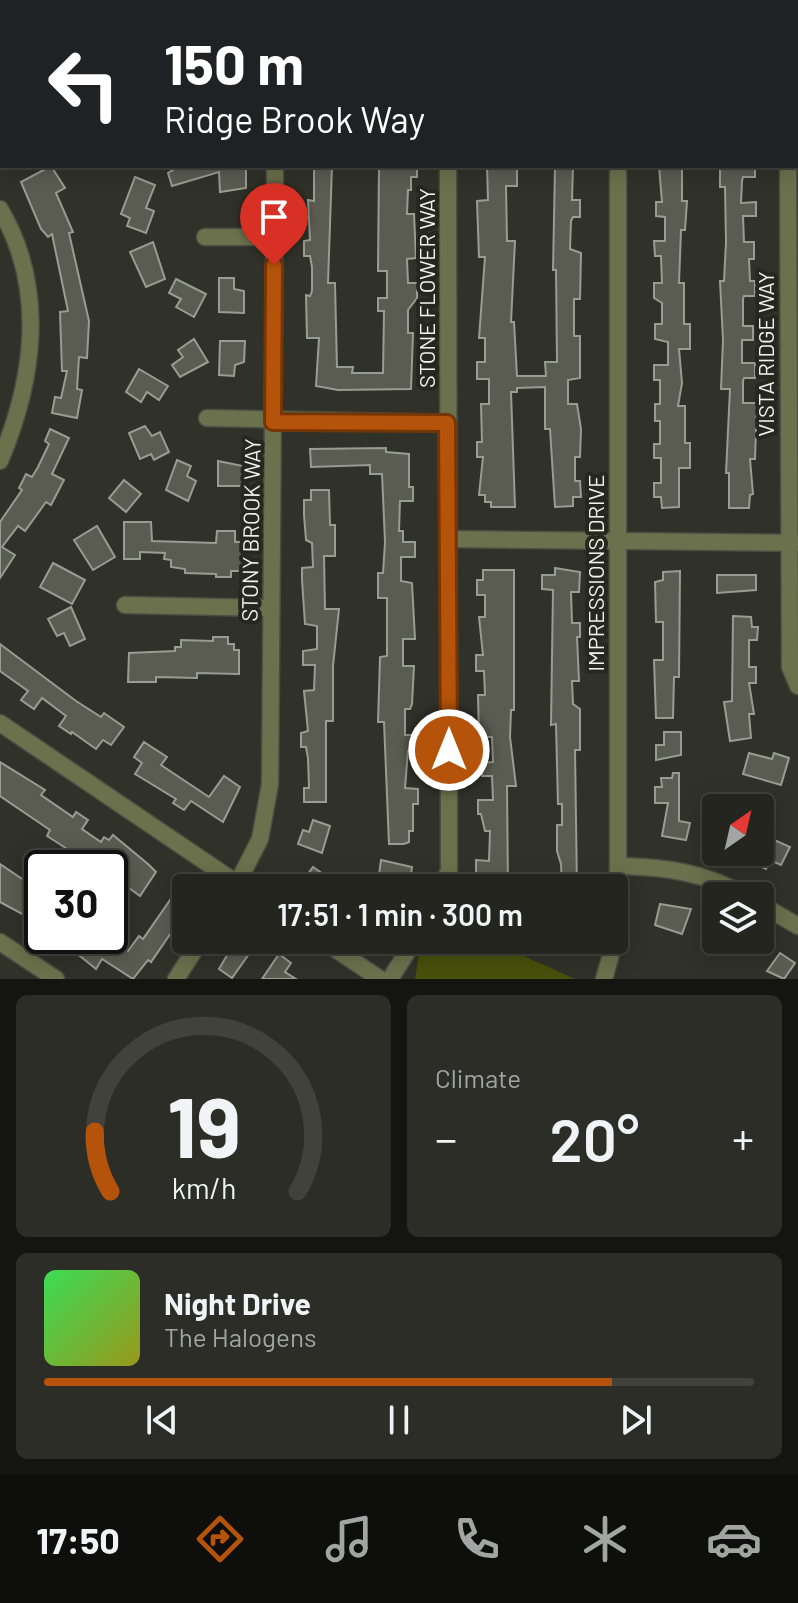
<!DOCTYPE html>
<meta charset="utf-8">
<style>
body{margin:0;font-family:Barlow,sans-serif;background:#2c2d27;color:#f1f3f6;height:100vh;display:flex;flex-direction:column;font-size:30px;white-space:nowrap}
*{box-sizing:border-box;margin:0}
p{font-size:26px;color:#a3a5a4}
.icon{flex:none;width:44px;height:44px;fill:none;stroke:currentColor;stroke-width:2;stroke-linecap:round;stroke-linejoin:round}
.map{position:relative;height:979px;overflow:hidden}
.drawer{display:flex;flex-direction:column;gap:16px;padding:16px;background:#141410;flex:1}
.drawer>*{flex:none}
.guide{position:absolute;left:0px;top:0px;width:798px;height:168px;box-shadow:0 4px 20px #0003,0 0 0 2px #41423c;background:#202124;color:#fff;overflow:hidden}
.needle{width:52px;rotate:34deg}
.tools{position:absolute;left:702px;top:794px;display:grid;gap:16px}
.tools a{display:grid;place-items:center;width:72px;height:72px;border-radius:8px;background:#24251e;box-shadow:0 4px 20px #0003,0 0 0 2px #41423c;font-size:40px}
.speed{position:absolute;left:24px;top:850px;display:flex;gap:16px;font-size:40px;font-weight:700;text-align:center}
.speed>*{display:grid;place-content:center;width:104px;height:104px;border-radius:50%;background:#24251e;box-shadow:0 4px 20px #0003,0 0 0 2px #41423c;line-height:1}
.speed .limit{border:4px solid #111;border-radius:12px;background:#fff;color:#111}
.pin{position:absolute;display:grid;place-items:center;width:68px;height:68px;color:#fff;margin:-82px -34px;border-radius:50% 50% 50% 0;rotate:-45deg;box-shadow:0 0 8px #0007}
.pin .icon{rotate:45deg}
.me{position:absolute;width:88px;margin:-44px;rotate:0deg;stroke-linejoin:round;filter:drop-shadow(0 0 6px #0008)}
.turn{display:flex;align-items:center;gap:28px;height:168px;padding:0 32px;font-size:36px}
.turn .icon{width:104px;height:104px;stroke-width:2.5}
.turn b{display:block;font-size:56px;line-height:68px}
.big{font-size:60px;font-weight:600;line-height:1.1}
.drawer .widget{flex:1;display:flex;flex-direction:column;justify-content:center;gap:12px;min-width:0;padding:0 28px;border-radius:12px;background:#2c2d27}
.drawer .dial{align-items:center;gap:0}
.dial svg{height:208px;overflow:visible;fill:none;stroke:#41423c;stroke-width:7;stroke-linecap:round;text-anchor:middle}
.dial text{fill:#f1f3f6;stroke:none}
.song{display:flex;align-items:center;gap:24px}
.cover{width:96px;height:96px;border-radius:12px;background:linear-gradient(135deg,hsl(130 70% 55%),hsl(60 70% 35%))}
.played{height:8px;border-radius:4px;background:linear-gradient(90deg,#b45309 80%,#41423c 80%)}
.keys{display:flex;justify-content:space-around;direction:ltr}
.heat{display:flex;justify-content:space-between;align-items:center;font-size:44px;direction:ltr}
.drawer .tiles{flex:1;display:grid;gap:16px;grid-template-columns:1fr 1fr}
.widget:last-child{grid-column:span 2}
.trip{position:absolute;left:172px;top:874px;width:456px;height:80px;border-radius:8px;background:#24251e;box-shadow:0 4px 20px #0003,0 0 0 2px #41423c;font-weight:600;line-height:80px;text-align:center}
.menu{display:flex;height:128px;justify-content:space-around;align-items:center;background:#0e0f0c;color:#a3a5a4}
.menu .icon{width:56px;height:56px}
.menu .selected{color:#b45309}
.menu b{font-size:36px;color:#f1f3f6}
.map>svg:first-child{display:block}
.green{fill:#48500b}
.building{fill:#5a5c51;stroke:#999c90;stroke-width:2}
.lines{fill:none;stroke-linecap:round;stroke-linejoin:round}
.minor-casing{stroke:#4b4c43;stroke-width:19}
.minor{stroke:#6b714c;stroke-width:16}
.route-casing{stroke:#753606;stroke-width:20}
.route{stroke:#b45309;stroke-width:14}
.labels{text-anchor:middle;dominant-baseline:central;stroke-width:8;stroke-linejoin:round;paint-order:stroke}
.street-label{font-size:22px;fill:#f0f2eb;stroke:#26271e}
</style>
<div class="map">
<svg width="798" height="979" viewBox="0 0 798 979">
<rect width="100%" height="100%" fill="#303128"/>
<path class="green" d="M425,940H488L575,979H415L420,949Z"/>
<g class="building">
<path d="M51,166L65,188L56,193L73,232L69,233L89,321L87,358L79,357L77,389L82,390L77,418L52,413L55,397L61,398L67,371H62L60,312L68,311L52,234L48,237L41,229L21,182Z"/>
<path d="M180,166H246V188L220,192L219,172L172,186L168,173Z"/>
<path d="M314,166H332L328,283H335L337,367H353L352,373H383L384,311H378V298H387V271H378L379,166H417V177H411V190H408L407,214H414L416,258L407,259L408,283H417V298L408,310V333H413L411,389L338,390L316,386L319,338H307L306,295L310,296L312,291V267L310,256H304V241L310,240L308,200L314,201Z"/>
<path d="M487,166H517V186H506L507,241H515L511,322H514L517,376H546L545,362H557L556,270H553L555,166H573L572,200H580V217H573L571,221L570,249L581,253L580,299H574V336H580V378L568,380V404H577L581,429L580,457H575V481H580L581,497H573V506L555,507L550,429H545V387L517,388V392H511L515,507H491V502H485V495H479L483,457H477V442H482L481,404H489V379H477V362H485V338H479L485,257H479L477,201L488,200Z"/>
<path d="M659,166H682V201H687L685,230H681L679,283H684V324H690V349H679L682,383L678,406H685V443H690V468H679V507L662,508L661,497H654V483H661V458H654V444H660V421H655V404H660V380H654V365H668V342L655,339V324H662V303L654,298V283H662L661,256H655L654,241H665V217L656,216V202H662Z"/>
<path d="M720,166H755V177H743L742,181L741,203L756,202V216H743L744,242H754V259H749L750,281H755V296H744L743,299V326H753V340H742V363H755V378H744L743,381V403H757L755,459H750L753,494L750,495L749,508H729V473H726L730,389H721L723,340L720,281H724L726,242L725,187H720Z"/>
<path d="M135,177L155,185L146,208L154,211L146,233L127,226L130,218L121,214Z"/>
<path d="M153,242L165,279L146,287L130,252Z"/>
<path d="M219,278H234V289L244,291V313L219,312Z"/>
<path d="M176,279L206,294L194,317L176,307L181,299L169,293Z"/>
<path d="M194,339L208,362L180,377L172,365L183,357L178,350Z"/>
<path d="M220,341H245L244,362L235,365L234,376L219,375Z"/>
<path d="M139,369L168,386L159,400L147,392L141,402L126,392Z"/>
<path d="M145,426L152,436L160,432L169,452L154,460L151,454L140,459L129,433Z"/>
<path d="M50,429L69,438L52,474L64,480L51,505L46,502L25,531L18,526L2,547L15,555L0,578V522L22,490L19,488L26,474L32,477L38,467L49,444L45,441Z"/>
<path d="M386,448V452L409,454V487H413V501H400L399,531H403V542H415V557H401V581L412,583L415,639H403V666H414L412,704L410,709H405V735H415L414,751H408L405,788L418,789V804H413V831H409V842L404,844H389L384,722H378L380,657L387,656V598H378V573H383L385,542L382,474H370V465L311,467L310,449Z"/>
<path d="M177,460L191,466L187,476L196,481L188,501L166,490Z"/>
<path d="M218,461L243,466V486H218Z"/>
<path d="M124,480L141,494L126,512L109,498Z"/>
<path d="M311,490H329L330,525H335V556H324L325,609H339L333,666V721H326V802H304V788H309L308,758L306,747H301V733L308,731L304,691L314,690L315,665H303V651L317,649V626L305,624L302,580V568L313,567L312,543L306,540L304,515V500H311Z"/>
<path d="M124,522H151L152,541L216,543L217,531H235V542H243L242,565L240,571H231V577H216V574L185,573V569L171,567V560L164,559L165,553L140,552V559H124Z"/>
<path d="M97,526L115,557L93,570L74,540Z"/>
<path d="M53,563L85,580L72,604L40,587Z"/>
<path d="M555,568L580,572L579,592H571L572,623H580V637H577L579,681H572L573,704L580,709V750H575L577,888H562L561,864L557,851V825H562V804H558L556,724L551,725L553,590L542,589V575H555Z"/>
<path d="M483,570H514V710H511L510,737L516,786H507L508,888H476V860L489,861L490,831H485L481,814H478V800H493L492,776H482L481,763L493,762L492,737H479L478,695H485L484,671H476V655H483L479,617H485V595H477V580H483Z"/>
<path d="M680,571L679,677H674L673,718H656L654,660H663V622H656L655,582L663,580V572Z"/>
<path d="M717,575H756V590L717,593Z"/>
<path d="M71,607L85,639L70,646L64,633L57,636L48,619Z"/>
<path d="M733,616L751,617L752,627H758L757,640H749V667H756V683H749L754,714H749L751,738L730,741L724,702L732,701Z"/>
<path d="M213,637H228V644H234V650H239V674L197,673V678L156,677V682H128L129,653L175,651V647H181V640L213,641Z"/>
<path d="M0,644L76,701L101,717L104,713L124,727L111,745L103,740L96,749L72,732L71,734L59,726L66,716L42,698L34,709L21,700L28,691L0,671Z"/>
<path d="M664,732H681V755L656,760V745H664Z"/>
<path d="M144,742L167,757L161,765L209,797L224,776L240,787L223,822L191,801L184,810L173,803L176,799L135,774L142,763L134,757Z"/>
<path d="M749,753L772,759L774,753L789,758L781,785L743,774Z"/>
<path d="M0,762L45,790L41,795L73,817L76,812L88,820L82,829L101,842L104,837L109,840L113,835L148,864L156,872L140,896L118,880L126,868H97L47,836L50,830L0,796Z"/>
<path d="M673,773H679V821L690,823L686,840L662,836L668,803H655V787H662L661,778H672Z"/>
<path d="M313,820L330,826L322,853L298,844L303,830L309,832Z"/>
<path d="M763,835L790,847L781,865L770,860L766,869L731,852H760Z"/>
<path d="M381,860L412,867L410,882L398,880L396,888H368L371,873L379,875Z"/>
<path d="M0,864L40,891L24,915L0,902Z"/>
<path d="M313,867L329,878L322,888H298Z"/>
<path d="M179,887L186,893V911L151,962L148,960L133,979L102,959L96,969L55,936H106L128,951L139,936L143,939Z"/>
<path d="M660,904L691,909L682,934L655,925Z"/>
<path d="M236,940L254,947L232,978L219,969Z"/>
<path d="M780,953L795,963L784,979L767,971Z"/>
<path d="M279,954L291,963L285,972L296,979H262Z"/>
</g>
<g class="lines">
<defs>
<g id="minor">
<path d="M65,0L68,2"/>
<path d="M449,0V2"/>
<path d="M618,0V2"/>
<path d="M277,2V0"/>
<path d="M788,2L789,0"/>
<path d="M796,153H798"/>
<path d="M788,166L790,667L798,686"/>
<path d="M0,209C47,289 34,380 0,461"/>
<path d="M205,237H274"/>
<path d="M207,418L447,423"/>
<path d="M450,539L798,543"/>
<path d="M125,605L270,608"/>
<path d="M0,723L244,888"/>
<path d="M618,866C666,867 704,872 746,896"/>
<path d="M235,888L260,839L270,784L275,166"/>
<path d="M442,888L449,870L448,166"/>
<path d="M760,904L798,926"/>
<path d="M322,940L380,979"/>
<path d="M0,942L56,979"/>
<path d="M176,979L201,940"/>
<path d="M390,979L415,940"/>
<path d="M604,979L615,940L618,866V166"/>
</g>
</defs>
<use href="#minor" class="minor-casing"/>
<use href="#minor" class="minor"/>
</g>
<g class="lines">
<defs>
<path id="route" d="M274,265L273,422L447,423L449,750"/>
</defs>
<use href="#route" class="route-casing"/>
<use href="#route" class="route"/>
</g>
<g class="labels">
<g class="street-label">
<text transform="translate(426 288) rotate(-90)">STONE FLOWER WAY</text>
<text transform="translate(765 354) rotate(-90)">VISTA RIDGE WAY</text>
<text transform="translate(250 530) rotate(-89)">STONY BROOK WAY</text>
<text transform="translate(595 573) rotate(-90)">IMPRESSIONS DRIVE</text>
</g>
</g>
</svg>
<div class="tools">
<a><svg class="needle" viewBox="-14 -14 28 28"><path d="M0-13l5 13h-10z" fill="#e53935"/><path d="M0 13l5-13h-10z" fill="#a3a5a4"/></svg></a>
<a><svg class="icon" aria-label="layers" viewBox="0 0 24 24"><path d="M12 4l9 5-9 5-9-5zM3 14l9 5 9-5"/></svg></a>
</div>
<div class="speed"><div class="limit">30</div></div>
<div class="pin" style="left:274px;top:265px;background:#d93025"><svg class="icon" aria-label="arrive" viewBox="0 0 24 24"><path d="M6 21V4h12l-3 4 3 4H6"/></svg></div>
<svg class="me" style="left:449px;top:750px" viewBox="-20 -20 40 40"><circle r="17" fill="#b45309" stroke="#fff" stroke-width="3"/><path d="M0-11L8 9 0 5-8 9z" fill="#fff"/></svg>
<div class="trip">17:51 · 1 min · 300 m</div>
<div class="guide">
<div class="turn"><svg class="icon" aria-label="left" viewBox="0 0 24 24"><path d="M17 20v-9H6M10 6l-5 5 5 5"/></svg><div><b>150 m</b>Ridge Brook Way</div></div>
</div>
</div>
<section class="drawer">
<div class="tiles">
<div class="widget dial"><svg viewBox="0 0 100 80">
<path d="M14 69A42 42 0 1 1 86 69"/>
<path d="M14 69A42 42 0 0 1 8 46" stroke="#b45309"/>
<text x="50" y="56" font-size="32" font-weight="700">19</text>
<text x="50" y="72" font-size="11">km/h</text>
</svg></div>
<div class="widget"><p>Climate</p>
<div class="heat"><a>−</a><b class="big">20°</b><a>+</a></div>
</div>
<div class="widget">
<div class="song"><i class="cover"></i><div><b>Night Drive</b><p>The Halogens</p></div></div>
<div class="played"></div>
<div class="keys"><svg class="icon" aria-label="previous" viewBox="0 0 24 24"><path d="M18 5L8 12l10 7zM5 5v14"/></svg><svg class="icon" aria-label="pause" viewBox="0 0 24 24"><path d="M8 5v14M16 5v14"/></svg><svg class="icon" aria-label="next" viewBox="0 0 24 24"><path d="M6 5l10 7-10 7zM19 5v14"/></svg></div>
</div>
</div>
</section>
<nav class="menu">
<b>17:50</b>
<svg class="icon selected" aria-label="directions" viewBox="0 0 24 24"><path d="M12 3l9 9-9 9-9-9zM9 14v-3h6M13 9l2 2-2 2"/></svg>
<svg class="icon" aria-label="music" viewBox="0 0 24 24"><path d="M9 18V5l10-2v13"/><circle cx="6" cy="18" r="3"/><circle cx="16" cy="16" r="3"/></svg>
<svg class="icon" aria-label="phone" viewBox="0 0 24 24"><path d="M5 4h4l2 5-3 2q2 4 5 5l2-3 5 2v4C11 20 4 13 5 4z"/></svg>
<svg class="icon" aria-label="climate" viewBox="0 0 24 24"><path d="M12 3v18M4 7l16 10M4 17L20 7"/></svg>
<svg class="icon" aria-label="car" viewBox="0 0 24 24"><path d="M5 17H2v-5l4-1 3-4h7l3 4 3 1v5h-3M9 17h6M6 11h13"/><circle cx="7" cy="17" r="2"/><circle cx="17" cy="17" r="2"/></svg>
</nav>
